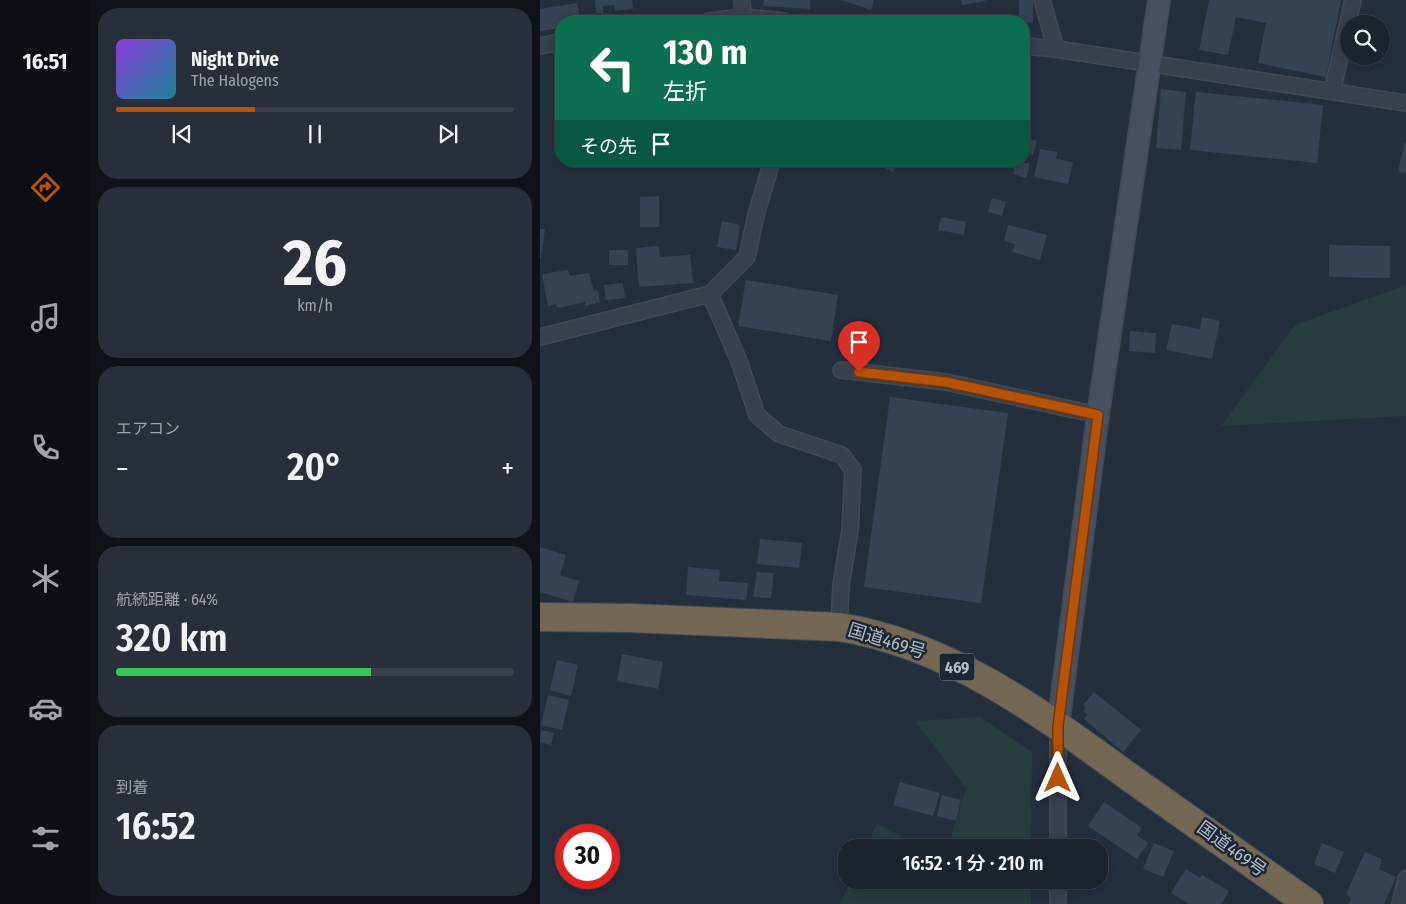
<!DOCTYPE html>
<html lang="ja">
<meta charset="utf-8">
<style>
body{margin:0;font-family:"Fira Sans Condensed","Noto Sans JP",sans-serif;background:#282f3a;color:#f1f3f6;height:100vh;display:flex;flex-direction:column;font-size:19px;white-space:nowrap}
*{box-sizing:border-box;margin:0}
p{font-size:16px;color:#a0a4aa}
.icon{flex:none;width:28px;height:28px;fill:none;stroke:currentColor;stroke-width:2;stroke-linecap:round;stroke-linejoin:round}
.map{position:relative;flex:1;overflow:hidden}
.side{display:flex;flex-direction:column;gap:8px;padding:8px;background:#0f1319;width:450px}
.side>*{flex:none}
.banner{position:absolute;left:15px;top:15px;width:475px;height:152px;border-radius:20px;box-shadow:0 2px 12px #0003,0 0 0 1px #39404a;background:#0b6e4f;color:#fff;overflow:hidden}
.controls{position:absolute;left:800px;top:15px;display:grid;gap:10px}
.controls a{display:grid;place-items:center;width:50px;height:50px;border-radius:50%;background:#1b232e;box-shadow:0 2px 12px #0003,0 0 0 1px #39404a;font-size:25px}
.speed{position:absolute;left:15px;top:824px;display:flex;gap:10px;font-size:25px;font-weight:700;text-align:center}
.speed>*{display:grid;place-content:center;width:65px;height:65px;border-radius:50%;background:#1b232e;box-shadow:0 2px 12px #0003,0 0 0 1px #39404a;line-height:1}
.speed .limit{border:8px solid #d22;background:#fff;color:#111}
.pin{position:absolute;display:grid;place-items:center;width:42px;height:42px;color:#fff;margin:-51px -21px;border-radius:50% 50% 50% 0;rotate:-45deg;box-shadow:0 0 5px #0007}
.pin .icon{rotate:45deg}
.me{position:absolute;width:55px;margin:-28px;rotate:0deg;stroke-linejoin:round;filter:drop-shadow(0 0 4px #0008)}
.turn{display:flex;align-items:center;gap:18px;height:105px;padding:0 25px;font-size:22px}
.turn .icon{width:65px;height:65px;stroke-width:2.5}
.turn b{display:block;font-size:35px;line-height:42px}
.then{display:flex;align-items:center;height:48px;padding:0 25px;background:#0003;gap:10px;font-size:19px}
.big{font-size:38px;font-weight:600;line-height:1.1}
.side .widget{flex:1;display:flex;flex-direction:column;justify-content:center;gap:8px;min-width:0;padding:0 18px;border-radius:20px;background:#282f3a}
.side .dial{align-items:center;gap:0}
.dial b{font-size:65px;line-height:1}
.song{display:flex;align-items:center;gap:15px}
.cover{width:60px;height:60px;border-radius:8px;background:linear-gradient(135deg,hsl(270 70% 55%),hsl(190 70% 35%))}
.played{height:5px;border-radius:2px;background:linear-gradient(90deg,#b45309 35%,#39404a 35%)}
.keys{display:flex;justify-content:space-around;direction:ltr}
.heat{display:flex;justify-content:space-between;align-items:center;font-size:28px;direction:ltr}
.charge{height:8px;border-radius:4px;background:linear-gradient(90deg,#34c759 64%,#39404a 0)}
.trip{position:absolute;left:298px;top:839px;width:270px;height:50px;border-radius:20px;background:#1b232e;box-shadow:0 2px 12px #0003,0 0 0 1px #39404a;font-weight:600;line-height:50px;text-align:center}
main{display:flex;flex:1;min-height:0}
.tab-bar{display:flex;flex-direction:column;width:90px;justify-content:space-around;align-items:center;background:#0b0e12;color:#a0a4aa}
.tab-bar .icon{width:35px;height:35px}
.tab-bar .on{color:#b45309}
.tab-bar b{font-size:22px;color:#f1f3f6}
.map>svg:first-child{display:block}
.green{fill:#263c3f}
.building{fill:#364354}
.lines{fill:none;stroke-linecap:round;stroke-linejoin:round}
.street-casing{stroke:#414a57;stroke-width:18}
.secondary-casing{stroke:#414a57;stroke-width:24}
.highway-casing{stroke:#434c59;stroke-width:30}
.street{stroke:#38414e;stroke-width:15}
.secondary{stroke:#465061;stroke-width:21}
.highway{stroke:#746855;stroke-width:28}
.route-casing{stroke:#753606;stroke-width:12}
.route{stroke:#b45309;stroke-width:9}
.labels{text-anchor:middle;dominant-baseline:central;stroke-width:5;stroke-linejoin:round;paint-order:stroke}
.shield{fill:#1d2633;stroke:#878f9c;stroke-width:1}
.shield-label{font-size:16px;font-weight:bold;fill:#b4bcc9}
.street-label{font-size:18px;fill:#b4bcc9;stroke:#1d2633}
</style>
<main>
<nav class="tab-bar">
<b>16:51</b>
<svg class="icon on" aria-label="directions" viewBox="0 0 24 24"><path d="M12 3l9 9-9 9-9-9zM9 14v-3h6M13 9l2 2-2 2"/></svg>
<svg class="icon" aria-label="music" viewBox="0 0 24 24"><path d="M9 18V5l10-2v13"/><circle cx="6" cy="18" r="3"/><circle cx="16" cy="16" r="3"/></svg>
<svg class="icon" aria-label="phone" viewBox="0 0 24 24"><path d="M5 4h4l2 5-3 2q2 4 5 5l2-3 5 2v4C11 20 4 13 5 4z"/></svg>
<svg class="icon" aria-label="climate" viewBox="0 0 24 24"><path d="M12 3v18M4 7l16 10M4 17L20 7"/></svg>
<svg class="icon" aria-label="car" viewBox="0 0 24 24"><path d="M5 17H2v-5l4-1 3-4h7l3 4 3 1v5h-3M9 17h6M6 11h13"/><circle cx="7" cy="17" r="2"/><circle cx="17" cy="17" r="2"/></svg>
<svg class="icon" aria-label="filters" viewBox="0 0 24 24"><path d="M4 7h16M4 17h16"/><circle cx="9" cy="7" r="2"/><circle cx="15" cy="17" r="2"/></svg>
</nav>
<section class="side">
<div class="widget">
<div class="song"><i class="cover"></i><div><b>Night Drive</b><p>The Halogens</p></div></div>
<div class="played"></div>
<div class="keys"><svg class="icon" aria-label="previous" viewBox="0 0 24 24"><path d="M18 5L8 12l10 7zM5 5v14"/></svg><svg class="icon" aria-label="pause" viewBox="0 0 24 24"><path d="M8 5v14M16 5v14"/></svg><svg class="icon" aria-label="next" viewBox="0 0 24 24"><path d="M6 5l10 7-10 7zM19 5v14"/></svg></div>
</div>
<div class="widget dial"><b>26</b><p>km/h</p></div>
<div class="widget"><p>エアコン</p>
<div class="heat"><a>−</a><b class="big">20°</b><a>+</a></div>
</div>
<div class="widget"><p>航続距離 · 64%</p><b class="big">320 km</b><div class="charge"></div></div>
<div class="widget"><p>到着</p><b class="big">16:52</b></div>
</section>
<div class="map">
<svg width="866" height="904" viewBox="0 0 866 904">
<rect width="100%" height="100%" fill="#242f3e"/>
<g class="green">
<path d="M866,285V416L681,426L755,325Z"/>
<path d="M440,717L492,752L491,847H408L426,788L375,721Z"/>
<path d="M337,824L383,847H326Z"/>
<path d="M311,880H491V904H300Z"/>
</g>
<g class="building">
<path d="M55,0H92L93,9L75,11V5L63,6V13H56Z"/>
<path d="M224,0H270V9L223,6Z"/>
<path d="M301,0H334L331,10Z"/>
<path d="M421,0H445V1L422,5Z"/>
<path d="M479,0H493V23L479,21Z"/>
<path d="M669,0H801L786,77L718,63L726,23L696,17L688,55L659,50Z"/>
<path d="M37,3L41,21H21V28L0,31V9Z"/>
<path d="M621,89L646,92L641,150L616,148Z"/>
<path d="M656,92L783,105L777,163L650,150Z"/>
<path d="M484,138L497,141L493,155L484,153Z"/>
<path d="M865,142H866V173L858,171Z"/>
<path d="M500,149L517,152L516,159L533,162L528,184L494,177Z"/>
<path d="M330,161H358L353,172Z"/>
<path d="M476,161L490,164L486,178L473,174Z"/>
<path d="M119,196V227H100V197Z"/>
<path d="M452,198L466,202L462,216L448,212Z"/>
<path d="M401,217L426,222L424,235L398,230Z"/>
<path d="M182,221L200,225L196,250L177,247Z"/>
<path d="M468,225L507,235L500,260L472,252L475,244L464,241Z"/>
<path d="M0,229H5L1,258H0Z"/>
<path d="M789,245L850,246V278L789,277Z"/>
<path d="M119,246L120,257L150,255L153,283L99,287L96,248Z"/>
<rect x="69" y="250" width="19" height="15"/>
<path d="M28,270L30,276L49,273L54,291L58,290L60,302L45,306V302L18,308L16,304L8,306L2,274Z"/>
<path d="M206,280L298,295L291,341L198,326Z"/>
<path d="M83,283L85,298L66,300L64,285Z"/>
<path d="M662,317L680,321L672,359L626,350L632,324L660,329Z"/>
<path d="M590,331L616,333L615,353L589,351Z"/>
<path d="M350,397L468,413L441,603L324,587Z"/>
<path d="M220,539L262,543L259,568L217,564Z"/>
<path d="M0,547L26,555L20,575L39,581L33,602L0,592Z"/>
<path d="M148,567L180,570L179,581L208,583L206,600L146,595Z"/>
<path d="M217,572L234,573L231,598L213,597Z"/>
<path d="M82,654L123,662L118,689L77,681Z"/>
<path d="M17,660L38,665L31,696L10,690Z"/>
<path d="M554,692L601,730L583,752L544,719L548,715L543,711L546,708L543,705Z"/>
<path d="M8,695L29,700L22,730L1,725Z"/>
<path d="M1,730L14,733L11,745L0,742Z"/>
<path d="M360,782L400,793L393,816L353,805Z"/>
<path d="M402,795L421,800L416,821L397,816Z"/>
<path d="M564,802L602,828L597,835L608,843L597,859L548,826Z"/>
<path d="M614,843L634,851L623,877L603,869Z"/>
<path d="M782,843L804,852L795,873L774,864Z"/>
<path d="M825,852L842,859L839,869L856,877L844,904H809L811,898L806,894Z"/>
<path d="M646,869L660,878L662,875L689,891L681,904H649L631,893Z"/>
</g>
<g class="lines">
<defs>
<g id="street">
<path d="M202,0L203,18"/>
<path d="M502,0L516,49"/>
<path d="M169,21L205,17L244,21"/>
<path d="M0,46L21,42"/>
<path d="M484,46L516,49L866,103"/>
<path d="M792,92L813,0"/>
<path d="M232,161L216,215L207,257L170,294L199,361L217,415L239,434L302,455L313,470L310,530L301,585L299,627"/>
<path d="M0,337L170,294"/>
<path d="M301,370L406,382L558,415"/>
<path d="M518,848V726"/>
<path d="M518,904V880"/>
<path d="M860,904L866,879"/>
</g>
<path id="secondary" d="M518,726L558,415L619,0"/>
<path id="highway" d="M0,617L90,618L299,627C409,644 504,715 592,779C651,821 710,863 769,904"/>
</defs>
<use href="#street" class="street-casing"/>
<use href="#secondary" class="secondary-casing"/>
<use href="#highway" class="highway-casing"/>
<use href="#street" class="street"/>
<use href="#secondary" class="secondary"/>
<use href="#highway" class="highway"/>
</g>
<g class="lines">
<defs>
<path id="route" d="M319,372L406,382L558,415L518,726V778"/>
</defs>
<use href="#route" class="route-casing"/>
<use href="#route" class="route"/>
</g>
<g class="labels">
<rect class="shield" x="399.5" y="653.5" width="35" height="27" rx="4"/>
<g class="shield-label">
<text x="417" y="667">469</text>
</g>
<g class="street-label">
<text transform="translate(347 641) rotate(17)">国道469号</text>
<text transform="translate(692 849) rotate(36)">国道469号</text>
</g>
</g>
</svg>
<div class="controls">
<a><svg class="icon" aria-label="search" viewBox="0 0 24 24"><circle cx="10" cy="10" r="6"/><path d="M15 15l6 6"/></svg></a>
</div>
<div class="speed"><div class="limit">30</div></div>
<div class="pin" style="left:319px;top:372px;background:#d93025"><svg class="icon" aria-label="arrive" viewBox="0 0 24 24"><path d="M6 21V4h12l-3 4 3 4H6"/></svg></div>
<svg class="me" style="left:518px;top:778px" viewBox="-20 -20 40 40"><path d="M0-17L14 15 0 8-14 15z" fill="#b45309" stroke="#fff" stroke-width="4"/></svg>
<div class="trip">16:52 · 1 分 · 210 m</div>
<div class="banner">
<div class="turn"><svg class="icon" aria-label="left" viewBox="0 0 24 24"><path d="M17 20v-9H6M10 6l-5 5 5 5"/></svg><div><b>130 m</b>左折</div></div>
<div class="then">その先<svg class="icon" aria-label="arrive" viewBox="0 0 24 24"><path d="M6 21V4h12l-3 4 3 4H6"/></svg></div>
</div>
</div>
</main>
